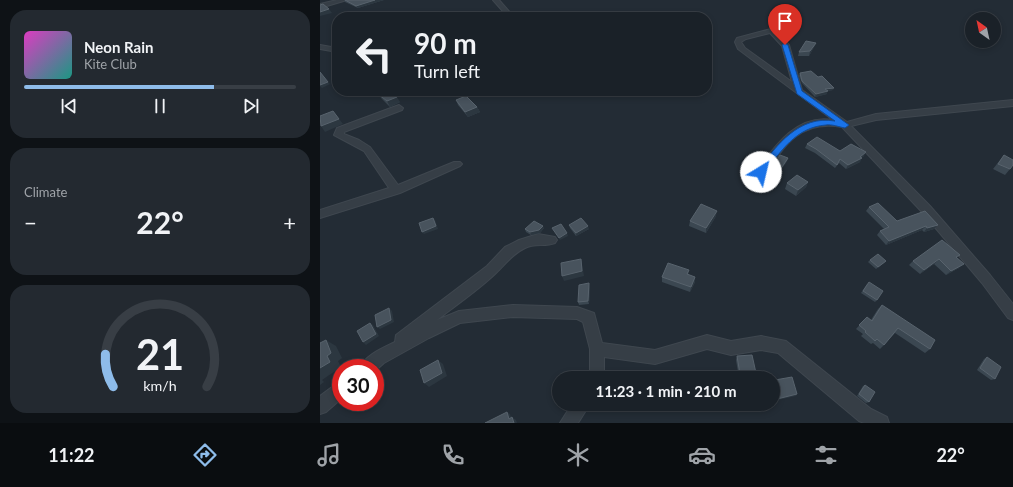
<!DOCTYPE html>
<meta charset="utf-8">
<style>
body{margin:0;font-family:Lato,sans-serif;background:#232930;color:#f1f3f6;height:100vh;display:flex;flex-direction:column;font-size:15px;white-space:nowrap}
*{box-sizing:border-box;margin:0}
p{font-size:13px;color:#9fa3a8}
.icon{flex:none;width:22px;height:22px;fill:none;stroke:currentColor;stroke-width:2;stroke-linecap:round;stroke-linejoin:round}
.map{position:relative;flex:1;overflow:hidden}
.sheet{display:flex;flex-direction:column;gap:10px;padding:10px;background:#0e1216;width:320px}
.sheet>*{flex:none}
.hud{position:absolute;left:12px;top:12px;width:380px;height:84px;border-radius:16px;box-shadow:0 2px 6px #0003,0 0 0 1px #383e45;background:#1a2128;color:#f1f3f6;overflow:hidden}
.needle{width:26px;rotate:327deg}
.buttons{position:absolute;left:645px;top:12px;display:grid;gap:8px}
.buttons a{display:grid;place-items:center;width:36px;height:36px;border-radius:50%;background:#1a2128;box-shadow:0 2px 6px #0003,0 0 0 1px #383e45;font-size:20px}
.speed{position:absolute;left:12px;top:359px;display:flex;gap:8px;font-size:20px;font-weight:700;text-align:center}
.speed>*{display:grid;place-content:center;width:52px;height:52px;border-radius:50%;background:#1a2128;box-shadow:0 2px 6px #0003,0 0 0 1px #383e45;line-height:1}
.speed .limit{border:6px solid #d22;background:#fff;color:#111}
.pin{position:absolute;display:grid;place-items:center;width:34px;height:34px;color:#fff;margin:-41px -17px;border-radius:50% 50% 50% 0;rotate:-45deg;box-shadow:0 0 4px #0007}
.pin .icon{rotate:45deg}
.me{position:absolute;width:44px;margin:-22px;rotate:36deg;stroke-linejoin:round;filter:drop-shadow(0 0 3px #0008)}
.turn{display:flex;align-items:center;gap:14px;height:84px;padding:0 16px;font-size:18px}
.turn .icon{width:52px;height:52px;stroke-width:2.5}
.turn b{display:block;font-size:28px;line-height:34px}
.big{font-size:30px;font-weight:700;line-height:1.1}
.sheet .card{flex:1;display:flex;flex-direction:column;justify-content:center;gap:6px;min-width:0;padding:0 14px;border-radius:16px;background:#232930}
.sheet .dial{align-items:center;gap:0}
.dial svg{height:104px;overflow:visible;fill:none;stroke:#383e45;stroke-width:7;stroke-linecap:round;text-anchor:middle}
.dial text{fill:#f1f3f6;stroke:none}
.song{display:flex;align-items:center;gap:12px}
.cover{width:48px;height:48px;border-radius:6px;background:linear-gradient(135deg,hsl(310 70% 55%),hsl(170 70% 35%))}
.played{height:4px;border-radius:2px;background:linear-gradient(90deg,#8ebcea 70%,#383e45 70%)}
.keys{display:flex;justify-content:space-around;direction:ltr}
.heat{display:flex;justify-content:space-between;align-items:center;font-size:22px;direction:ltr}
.trip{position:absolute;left:232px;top:371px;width:228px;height:40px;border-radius:20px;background:#1a2128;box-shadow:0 2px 6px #0003,0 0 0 1px #383e45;font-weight:700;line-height:40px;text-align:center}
.tab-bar{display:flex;height:64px;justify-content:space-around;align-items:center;background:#0a0d10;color:#9fa3a8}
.tab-bar .icon{width:28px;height:28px}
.tab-bar .on{color:#8ebcea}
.tab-bar b{font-size:18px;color:#f1f3f6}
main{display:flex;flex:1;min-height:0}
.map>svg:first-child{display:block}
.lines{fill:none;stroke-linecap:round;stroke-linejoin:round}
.minor-casing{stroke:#3f474f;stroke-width:2}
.minor{fill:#363e46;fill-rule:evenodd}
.wall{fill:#3b4751}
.shaded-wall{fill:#2c3740}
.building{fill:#48535d;stroke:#58636d}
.route{fill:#1a73e8;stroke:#114b97}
</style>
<main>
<section class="sheet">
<div class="card">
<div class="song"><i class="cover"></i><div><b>Neon Rain</b><p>Kite Club</p></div></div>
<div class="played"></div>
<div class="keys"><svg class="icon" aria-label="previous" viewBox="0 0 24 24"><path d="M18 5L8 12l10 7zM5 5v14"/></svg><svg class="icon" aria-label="pause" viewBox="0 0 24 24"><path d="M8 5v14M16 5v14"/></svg><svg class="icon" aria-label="next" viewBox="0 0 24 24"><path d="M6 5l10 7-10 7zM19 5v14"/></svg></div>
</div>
<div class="card"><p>Climate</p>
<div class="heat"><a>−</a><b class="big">22°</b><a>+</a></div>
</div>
<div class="card dial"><svg viewBox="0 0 100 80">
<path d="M14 69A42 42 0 1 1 86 69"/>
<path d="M14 69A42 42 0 0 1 8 44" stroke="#8ebcea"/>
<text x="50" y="56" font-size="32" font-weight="700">21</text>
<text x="50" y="72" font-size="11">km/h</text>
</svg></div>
</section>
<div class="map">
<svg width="693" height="423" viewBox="0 0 693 423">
<rect width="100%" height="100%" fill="#232c35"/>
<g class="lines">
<defs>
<g id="minor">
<path d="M17,0H27L0,8V4Z"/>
<path d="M173,0H179L194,17H188Z"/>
<path d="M449,17H453L457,29L456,31L469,45L482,90L527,122L556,114L693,100V106L556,120L531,126L610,206L670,275L693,304V320L688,318L662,283L602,212L522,127C477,119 462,149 441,182H433L432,179L433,176C452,150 475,113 513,120L418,49L415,42L417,38L451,29ZM450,33L462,46L472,82L425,48L421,42L426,39Z"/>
<path d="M0,45L17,48V52L0,49Z"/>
<path d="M79,105L83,108L82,110L24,132V134L39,140L50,147L78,185L134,162H140L142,164L140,166L80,193L0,218V210L69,188L44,151L14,135L17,128Z"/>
<path d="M218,234L235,237L237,240L235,243C225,247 215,243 205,248C192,254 185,265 175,274C157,291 136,305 117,320L139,311L193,305L257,307L274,313L282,343L335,350L387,335L411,341L441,336L466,341L551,409L567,417L569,423H544L539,421L458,353L441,350L411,355L387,349L335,364L284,357V378H270V349L263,322L257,319L193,317L140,323L109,338L64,363L55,371V368H40C45,355 63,348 75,342L76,335L167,266L185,247L199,240Z"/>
<path d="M21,381V399L6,412L0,414V396L16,384Z"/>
<path d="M252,404H270L258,423H240Z"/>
</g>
</defs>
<use href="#minor" class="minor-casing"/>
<use href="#minor" class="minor"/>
</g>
<g class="wall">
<path d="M24,0H64L38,8L25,2Z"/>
<path d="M496,43L494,47L489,56H478L479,52Z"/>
<path d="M480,73L513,90L507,91V94L495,97L482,83L479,76Z"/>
<path d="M58,94L80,102L70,107L62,99Z"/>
<path d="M136,100L157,107L160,112L148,117L138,105Z"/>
<path d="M487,144L520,151L544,156L541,158L540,162L526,169L519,163L515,168L495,153L485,148Z"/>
<path d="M684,155L690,169L685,175L673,169Z"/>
<path d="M468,158L467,161L461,170L453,166L454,164Z"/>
<path d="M488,182L486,187L476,196L465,189L467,183Z"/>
<path d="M549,207L577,221L618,225L614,229L604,232L602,230L566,245L557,235L560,231L564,229L546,211Z"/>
<path d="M396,216L386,233L369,226L370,221Z"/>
<path d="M249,225L269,229L256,236L250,228Z"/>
<path d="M224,228L220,233L211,235L206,232L205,229Z"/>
<path d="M637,258L639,268L626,275L614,264L600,274L589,265L593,261Z"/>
<path d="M550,260L566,261L564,263L556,269L548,262Z"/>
<path d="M369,270L368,275L375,277V282L370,292L342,282V277Z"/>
<path d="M547,284L557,300L555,302L541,293Z"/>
<path d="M270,286L269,304L259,305L258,302Z"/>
<path d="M562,305L610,349L605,353L575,333L564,345L560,349L553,343L551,344L541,336L543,334L536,329L547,317L551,320L558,309Z"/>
<path d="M417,356L436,373L434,377L419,378L416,360Z"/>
<path d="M667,357L675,379L671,380L657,370L664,359Z"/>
<path d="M545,385L549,402L546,403L537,396L543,386Z"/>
</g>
<g class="shaded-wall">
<path d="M55,0H64L38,8L36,6Z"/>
<path d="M9,9L12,13L0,16V12Z"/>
<path d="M496,43L494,47L489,56L490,51Z"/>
<path d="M8,82L10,84L2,88L0,86V85Z"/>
<path d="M514,88L513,90L507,91V94L495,97L496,94L505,89Z"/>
<path d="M77,97L80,102L70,107L67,101Z"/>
<path d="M157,107L160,112L148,117L145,112Z"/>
<path d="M13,111L23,124L5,132L1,126Z"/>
<path d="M546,152L544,156L541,158L540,162L526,169L528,165Z"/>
<path d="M468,158L467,161L461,170L462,167Z"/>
<path d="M488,182L486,187L476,196L478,190Z"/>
<path d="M397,211L396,216L386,233V228Z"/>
<path d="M113,218L115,220L118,229L104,234L102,232Z"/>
<path d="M618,225L614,229L604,232L607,228Z"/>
<path d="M223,226L224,228L220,233L211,235L210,232Z"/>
<path d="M268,226L269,229L256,236V233Z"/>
<path d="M606,226L602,230L566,245L569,241Z"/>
<path d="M247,233L248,236L240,240L239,238Z"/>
<path d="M261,259L262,264L264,276L244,281L242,276Z"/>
<path d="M619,259L614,264L600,274L604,270Z"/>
<path d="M644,264L639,268L626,275L631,271Z"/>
<path d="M375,277V282L370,292L371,287Z"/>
<path d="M269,283L270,286L269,304L268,301Z"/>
<path d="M69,308L72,311L74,322L60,329L57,327Z"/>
<path d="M50,323L53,325L59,336L46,345L43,342Z"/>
<path d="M6,340L16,346L22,358L18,361L21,367L2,380L4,382L0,385V368L7,356Z"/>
<path d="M118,360L123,364L127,376L109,387L104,383Z"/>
<path d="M477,394L476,396L453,401V400Z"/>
<path d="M411,404H414L405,407V406Z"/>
<path d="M187,412L190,414L192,421L189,419Z"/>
<path d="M192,417L196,420L197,423H194Z"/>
</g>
<g class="building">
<path d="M25,0H55L36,6Z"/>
<path d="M3,4L9,9L0,12V5Z"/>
<path d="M486,41L496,43L490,51L479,52Z"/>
<path d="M491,71L498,77L502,76L514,88L505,89L508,91L496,94L482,81L480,73Z"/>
<path d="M0,72L8,82L0,85Z"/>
<path d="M65,91H70L77,97L67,101L58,94Z"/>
<path d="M146,96L157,107L145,112L136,100Z"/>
<path d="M13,111L19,119L1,126L0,116Z"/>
<path d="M497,137L520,151L531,144L546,152L540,157L542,158L528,165L520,159L517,165L496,149L487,144Z"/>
<path d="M460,155L468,158L462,167L454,164Z"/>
<path d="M684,155L693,160V165L690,169L678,164Z"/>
<path d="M477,175L488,182L478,190L467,183Z"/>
<path d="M558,203L577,221L605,211L618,225L607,228L606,226L569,241L560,231L569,227L549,207Z"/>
<path d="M381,204L397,211L386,228L370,221Z"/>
<path d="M113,218L116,226L102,232L99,223Z"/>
<path d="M261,218L268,226L256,233L249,225Z"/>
<path d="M214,221L223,226L219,230L210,232L205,229Z"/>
<path d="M241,224L247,233L239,238L232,228Z"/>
<path d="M622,240L640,255L636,257L644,264L631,271L619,259L604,270L593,261Z"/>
<path d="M558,254L566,261L558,267L550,260Z"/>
<path d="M261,259L262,271L242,276L241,263Z"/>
<path d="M348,263L369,270L367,274L375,277L371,287L342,277Z"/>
<path d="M549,282L563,291L557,300L543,291Z"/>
<path d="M269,283L268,301L258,302L259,285Z"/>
<path d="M562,305L615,340L610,349L578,328L564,345L557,339L555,341L545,332L546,331L539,325L547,317L552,321Z"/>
<path d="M69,308L71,320L57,327L55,315Z"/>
<path d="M50,323L56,334L43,342L37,331Z"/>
<path d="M6,340L11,353L7,356L10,362L0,368V343Z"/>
<path d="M432,355L436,373L420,374L417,356Z"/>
<path d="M667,357L681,367L675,379L660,368Z"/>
<path d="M118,360L122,373L104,383L100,370Z"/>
<path d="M472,377L477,394L453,400V378H454L455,380Z"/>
<path d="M545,385L555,392L549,402L539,394Z"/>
<path d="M405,404H411L405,406Z"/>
<path d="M187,412L189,419L192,417L194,423H165Z"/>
</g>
<path class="route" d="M465,43L468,45L482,91L529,125L525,128C519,127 512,124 506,125C476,127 460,152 444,174L441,175L437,172L438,170C457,145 479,115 515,121L477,94L462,45Z"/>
</svg>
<div class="buttons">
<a><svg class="needle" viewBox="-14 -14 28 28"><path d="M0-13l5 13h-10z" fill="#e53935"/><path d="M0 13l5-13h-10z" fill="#9fa3a8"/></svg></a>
</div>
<div class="speed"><div class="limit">30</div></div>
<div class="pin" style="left:465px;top:45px;background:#d93025"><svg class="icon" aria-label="arrive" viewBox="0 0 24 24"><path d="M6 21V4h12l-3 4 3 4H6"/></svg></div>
<svg class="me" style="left:441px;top:172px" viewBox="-20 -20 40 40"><circle r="19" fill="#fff"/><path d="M0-13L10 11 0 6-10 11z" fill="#1a73e8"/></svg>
<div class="trip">11:23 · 1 min · 210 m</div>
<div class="hud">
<div class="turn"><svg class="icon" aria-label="left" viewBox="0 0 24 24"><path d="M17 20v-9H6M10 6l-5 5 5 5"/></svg><div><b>90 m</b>Turn left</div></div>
</div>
</div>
</main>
<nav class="tab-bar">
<b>11:22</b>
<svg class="icon on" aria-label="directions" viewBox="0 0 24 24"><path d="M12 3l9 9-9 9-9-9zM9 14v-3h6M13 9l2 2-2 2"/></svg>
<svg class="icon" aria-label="music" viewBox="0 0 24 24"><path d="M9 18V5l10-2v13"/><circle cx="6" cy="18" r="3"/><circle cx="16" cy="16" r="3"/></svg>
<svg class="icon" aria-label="phone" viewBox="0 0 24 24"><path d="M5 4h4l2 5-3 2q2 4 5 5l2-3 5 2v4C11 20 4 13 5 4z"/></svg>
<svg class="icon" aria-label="climate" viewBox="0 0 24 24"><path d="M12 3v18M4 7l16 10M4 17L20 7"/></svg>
<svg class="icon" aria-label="car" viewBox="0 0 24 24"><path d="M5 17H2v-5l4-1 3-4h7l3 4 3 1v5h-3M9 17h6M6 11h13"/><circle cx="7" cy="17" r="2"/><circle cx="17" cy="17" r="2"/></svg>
<svg class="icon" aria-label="filters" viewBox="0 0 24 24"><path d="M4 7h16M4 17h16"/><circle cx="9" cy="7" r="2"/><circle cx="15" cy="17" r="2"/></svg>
<b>22°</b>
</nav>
